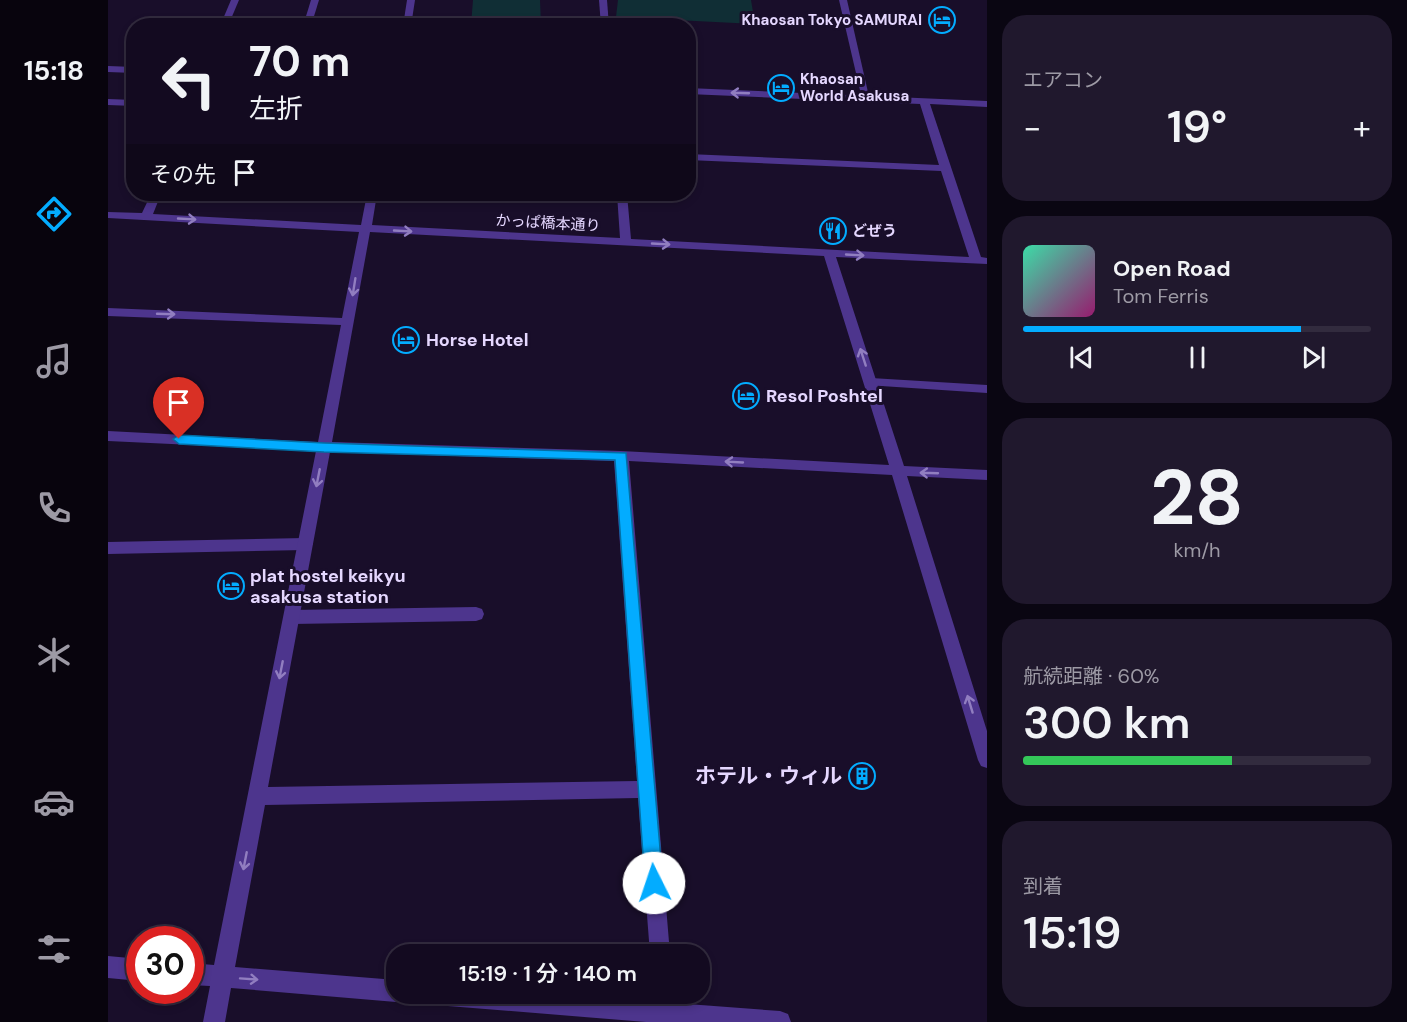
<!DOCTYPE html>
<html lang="ja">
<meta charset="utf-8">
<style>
body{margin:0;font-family:"DM Sans","Noto Sans JP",sans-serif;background:#20182d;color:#f1f3f6;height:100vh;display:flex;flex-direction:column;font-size:22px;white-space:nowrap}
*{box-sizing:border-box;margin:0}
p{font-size:20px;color:#9d9aa5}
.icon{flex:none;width:33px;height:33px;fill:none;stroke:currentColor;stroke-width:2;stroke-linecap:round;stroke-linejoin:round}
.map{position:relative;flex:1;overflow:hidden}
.side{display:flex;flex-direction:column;gap:15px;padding:15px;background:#0a0612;width:420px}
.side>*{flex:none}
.hud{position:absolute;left:18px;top:18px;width:570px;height:183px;border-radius:24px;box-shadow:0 3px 9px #0003,0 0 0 2px #322b3e;background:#130a20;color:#f1f3f6;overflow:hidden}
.speed{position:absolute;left:18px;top:926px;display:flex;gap:12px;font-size:30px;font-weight:700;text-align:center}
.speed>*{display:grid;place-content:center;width:78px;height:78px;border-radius:50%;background:#130a20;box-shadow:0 3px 9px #0003,0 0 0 2px #322b3e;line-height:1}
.speed .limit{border:9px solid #d22;background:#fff;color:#111}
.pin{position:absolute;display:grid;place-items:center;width:51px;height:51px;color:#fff;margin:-62px -26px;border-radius:50% 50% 50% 0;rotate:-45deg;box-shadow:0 0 6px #0007}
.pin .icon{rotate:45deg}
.me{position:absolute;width:66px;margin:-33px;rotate:356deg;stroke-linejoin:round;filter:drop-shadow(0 0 4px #0008)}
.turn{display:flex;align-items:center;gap:21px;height:126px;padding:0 24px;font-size:27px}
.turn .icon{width:78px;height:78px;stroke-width:2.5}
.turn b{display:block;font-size:42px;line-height:51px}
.then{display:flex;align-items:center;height:57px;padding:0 24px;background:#0003;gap:12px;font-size:22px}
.big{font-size:45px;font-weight:600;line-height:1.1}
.side .widget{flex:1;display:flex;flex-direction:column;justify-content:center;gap:9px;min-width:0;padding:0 21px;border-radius:24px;background:#20182d}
.side .dial{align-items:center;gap:0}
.dial b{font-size:78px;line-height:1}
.song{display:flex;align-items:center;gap:18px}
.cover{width:72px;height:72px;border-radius:9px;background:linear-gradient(135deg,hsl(160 70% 55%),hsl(320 70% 35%))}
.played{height:6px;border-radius:3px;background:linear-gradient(90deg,#03acff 80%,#322b3e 80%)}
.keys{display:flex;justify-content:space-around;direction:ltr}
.heat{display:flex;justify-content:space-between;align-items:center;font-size:33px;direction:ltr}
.charge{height:9px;border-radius:4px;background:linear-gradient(90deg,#34c759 60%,#322b3e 0)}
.trip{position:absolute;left:278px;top:944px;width:324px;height:60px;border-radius:24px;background:#130a20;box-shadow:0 3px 9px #0003,0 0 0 2px #322b3e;font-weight:600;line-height:60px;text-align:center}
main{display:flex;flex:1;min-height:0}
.tabs{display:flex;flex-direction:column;width:108px;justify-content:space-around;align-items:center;background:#08040d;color:#9d9aa5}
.tabs .icon{width:42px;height:42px}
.tabs .on{color:#03acff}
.tabs b{font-size:27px;color:#f1f3f6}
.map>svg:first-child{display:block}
.green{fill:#102e35}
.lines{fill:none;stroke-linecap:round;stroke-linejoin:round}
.service{fill:#4d358d;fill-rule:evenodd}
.pedestrian{fill:#4d358d;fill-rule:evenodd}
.minor{fill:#4d358d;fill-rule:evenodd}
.oneway{stroke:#917ec0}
.route{fill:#03acff;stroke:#0270a6;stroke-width:1.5}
.labels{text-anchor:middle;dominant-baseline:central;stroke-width:6;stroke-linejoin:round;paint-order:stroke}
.far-poi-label{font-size:15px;font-weight:bold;fill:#e5d7ff;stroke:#190e2a;text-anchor:start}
.far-street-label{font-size:15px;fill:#e5d7ff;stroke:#190e2a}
.poi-label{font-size:18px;font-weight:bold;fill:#e5d7ff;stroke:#190e2a;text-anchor:start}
.near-poi-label{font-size:21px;font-weight:bold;fill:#e5d7ff;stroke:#190e2a;text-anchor:end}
</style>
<main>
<nav class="tabs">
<b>15:18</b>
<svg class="icon on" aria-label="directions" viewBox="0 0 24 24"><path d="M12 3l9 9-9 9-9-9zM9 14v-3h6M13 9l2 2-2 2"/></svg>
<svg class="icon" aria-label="music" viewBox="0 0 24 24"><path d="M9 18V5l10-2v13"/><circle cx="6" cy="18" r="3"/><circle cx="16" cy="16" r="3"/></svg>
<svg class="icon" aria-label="phone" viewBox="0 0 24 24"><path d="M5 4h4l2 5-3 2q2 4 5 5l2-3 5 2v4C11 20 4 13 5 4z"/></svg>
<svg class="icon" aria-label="climate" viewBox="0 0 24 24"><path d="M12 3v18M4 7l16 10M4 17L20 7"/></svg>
<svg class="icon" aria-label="car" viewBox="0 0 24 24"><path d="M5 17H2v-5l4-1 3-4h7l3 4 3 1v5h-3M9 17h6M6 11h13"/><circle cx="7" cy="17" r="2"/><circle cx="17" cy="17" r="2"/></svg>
<svg class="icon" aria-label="filters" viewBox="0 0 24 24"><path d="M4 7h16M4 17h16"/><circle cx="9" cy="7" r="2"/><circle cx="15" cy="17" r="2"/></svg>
</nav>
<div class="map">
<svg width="879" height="1022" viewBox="0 0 879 1022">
<rect width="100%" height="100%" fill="#190e2a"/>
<g class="green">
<path d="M365,0H432L433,25H381V23L363,25Z"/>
<path d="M510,0H643L647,24L508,17Z"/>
</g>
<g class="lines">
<g class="service">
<path d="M731,0H739L762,101L754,99Z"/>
<path d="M197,538L202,540L205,544L202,548L197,550L0,554V542Z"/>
<path d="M368,607L374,609L376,614L374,619L368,621L184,624L178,622L176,617L178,612L184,610Z"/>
</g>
<path class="pedestrian" d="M763,378L879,385V393L758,385L756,382L758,379Z"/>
<g class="minor">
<path d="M123,0H131L120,26H112Z"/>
<path d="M203,0H211L203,26H195Z"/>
<path d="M299,0H307L303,26H295Z"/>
<path d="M491,0H499L501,26H493Z"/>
<path d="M0,66L26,67V73L0,72Z"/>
<path d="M580,88L879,101V107L822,104L873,257L879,258V264L728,257L796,466L879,470V480L799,476L879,731V768L873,766L870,760L784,475L521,461L562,954H542L530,798L157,805L127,967L288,980V993H298L296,999L288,1002L123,988L117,1022H95L102,986L82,985V963L106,965L208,451L0,441V431L210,442L233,325L0,316V308L234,318L251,232L0,218V212L34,213L43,194H53L45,214L253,225L259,194H269L264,225L512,238L509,194H519L523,239L861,257L833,171L580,160V154L831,165L812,104L580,94ZM262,232L716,256L781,465L513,451L224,442ZM222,452L506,461L529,781L160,787Z"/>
<path d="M0,99L26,100V106L0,105Z"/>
<path d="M0,956L32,959V981L0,978Z"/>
<path d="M304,993H448L545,1001L544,993H566V1003L672,1011L680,1014L683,1022H538L315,1004L307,1001Z"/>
</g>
</g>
<defs><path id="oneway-shaft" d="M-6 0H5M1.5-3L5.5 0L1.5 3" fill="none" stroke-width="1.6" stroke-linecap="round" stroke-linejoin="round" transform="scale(1.5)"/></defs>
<g class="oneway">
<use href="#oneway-shaft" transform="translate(632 93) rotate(-178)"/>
<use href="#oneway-shaft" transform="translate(79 219) rotate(3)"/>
<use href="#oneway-shaft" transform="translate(295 231) rotate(3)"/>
<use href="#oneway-shaft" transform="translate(553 244) rotate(3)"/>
<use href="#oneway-shaft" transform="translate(747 255) rotate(3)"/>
<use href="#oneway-shaft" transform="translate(246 287) rotate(99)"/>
<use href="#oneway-shaft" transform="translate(58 314) rotate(2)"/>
<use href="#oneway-shaft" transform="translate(755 357) rotate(-108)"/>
<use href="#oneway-shaft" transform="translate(626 462) rotate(-177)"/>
<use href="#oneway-shaft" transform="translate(821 473) rotate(-178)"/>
<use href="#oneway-shaft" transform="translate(210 478) rotate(101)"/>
<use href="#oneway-shaft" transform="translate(173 670) rotate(101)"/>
<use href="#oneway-shaft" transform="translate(862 704) rotate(-107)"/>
<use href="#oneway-shaft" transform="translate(137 861) rotate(101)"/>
<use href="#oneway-shaft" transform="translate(141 979) rotate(4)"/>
</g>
<path class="route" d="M71,435L216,443L518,453L555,883L553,889L546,892L540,889L537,883L507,460L216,452L71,444L65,439Z"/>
<defs>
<symbol id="hotel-ring" viewBox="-11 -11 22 22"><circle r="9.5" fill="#190e2a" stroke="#03acff" stroke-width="1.5"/><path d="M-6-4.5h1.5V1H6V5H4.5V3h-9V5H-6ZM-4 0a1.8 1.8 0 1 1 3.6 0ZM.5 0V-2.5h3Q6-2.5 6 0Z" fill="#03acff"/></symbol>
<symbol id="restaurant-ring" viewBox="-11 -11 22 22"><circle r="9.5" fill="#190e2a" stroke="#03acff" stroke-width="1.5"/><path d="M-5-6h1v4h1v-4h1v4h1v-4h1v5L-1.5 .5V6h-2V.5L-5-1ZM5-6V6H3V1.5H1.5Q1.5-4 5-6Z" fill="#03acff"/></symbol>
<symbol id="building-ring" viewBox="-11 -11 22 22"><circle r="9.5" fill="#190e2a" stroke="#03acff" stroke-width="1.5"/><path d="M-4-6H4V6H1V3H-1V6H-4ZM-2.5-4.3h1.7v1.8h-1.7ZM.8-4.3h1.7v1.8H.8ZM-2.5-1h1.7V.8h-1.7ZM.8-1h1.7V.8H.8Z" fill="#03acff"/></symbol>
</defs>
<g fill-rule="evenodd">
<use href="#hotel-ring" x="819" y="5" width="30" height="30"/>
<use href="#hotel-ring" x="658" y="73" width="30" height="30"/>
<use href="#restaurant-ring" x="710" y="216" width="30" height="30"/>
<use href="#hotel-ring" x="283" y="325" width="30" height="30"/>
<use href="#hotel-ring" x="623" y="381" width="30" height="30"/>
<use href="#hotel-ring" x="108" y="571" width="30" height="30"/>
<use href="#building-ring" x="739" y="761" width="30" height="30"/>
</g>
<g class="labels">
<g class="far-poi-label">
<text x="814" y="20" text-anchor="end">Khaosan Tokyo SAMURAI</text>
<text x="692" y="79">Khaosan<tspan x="692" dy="17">World Asakusa</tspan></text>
<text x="744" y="231">どぜう</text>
</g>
<g class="far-street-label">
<text transform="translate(440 223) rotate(3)">かっぱ橋本通り</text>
</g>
<g class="poi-label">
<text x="318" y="340">Horse Hotel</text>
<text x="658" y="396">Resol Poshtel</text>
<text x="142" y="576">plat hostel keikyu<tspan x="142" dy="21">asakusa station</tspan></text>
</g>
<g class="near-poi-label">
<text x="734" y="776">ホテル・ウィル</text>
</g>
</g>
</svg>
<div class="speed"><div class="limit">30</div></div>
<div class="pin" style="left:71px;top:439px;background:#d93025"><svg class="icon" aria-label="arrive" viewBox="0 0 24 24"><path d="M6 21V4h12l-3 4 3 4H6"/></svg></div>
<svg class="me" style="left:546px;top:883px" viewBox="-20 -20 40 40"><circle r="19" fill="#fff"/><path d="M0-13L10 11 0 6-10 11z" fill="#03acff"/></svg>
<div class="trip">15:19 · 1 分 · 140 m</div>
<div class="hud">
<div class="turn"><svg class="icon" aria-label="left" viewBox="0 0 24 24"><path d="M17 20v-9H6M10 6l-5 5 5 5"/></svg><div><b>70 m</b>左折</div></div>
<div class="then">その先<svg class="icon" aria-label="arrive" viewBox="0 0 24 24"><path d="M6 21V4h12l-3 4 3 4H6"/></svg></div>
</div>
</div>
<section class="side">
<div class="widget"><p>エアコン</p>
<div class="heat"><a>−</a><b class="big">19°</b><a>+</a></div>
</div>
<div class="widget">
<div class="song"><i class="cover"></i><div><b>Open Road</b><p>Tom Ferris</p></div></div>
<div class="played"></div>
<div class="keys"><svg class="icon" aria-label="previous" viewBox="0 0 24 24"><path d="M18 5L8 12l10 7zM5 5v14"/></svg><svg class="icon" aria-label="pause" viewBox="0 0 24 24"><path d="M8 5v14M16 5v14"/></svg><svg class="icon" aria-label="next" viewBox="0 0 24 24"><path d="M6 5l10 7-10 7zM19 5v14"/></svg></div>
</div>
<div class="widget dial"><b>28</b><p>km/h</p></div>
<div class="widget"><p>航続距離 · 60%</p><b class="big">300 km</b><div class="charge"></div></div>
<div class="widget"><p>到着</p><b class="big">15:19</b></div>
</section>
</main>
